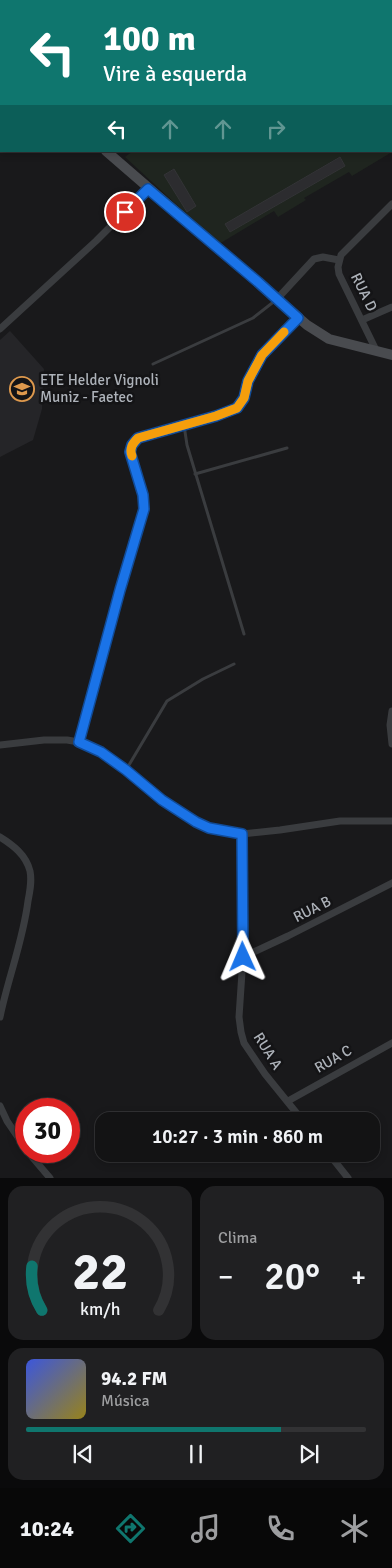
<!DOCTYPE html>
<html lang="pt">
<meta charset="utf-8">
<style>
body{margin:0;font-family:Signika,sans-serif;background:#202022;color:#f1f3f6;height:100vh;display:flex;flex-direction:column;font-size:19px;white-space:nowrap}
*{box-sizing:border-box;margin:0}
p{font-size:16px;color:#9d9ea0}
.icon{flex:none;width:28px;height:28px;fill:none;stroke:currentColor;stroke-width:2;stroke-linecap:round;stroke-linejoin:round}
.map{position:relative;height:1178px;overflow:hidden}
.drawer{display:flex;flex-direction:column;gap:8px;padding:8px;background:#0a0a0b;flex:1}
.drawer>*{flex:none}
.top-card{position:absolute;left:0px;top:0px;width:392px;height:152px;box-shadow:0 2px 8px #0003,0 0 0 1px #323234;background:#0f766e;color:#fff;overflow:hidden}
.speed{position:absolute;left:15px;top:1098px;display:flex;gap:10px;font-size:25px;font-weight:700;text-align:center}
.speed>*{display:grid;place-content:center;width:65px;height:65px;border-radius:50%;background:#131314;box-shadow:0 2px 8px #0003,0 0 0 1px #323234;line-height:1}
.speed .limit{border:8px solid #d22;background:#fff;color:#111}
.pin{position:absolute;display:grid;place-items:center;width:42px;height:42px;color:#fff;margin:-21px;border:2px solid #fff;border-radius:50%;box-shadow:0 1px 5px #0007}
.me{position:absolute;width:55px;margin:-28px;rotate:359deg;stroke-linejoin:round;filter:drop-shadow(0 0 4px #0008)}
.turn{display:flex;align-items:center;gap:18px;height:105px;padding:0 20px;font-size:22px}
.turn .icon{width:65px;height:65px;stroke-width:2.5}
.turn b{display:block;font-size:35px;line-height:42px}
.lanes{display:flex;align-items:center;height:48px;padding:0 20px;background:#0003;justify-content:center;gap:25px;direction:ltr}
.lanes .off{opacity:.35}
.big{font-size:38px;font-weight:600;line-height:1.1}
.drawer .card{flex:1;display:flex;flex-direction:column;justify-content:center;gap:8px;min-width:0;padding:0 18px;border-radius:15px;background:#202022}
.drawer .dial{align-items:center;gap:0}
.dial svg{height:130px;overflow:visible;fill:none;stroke:#323234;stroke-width:7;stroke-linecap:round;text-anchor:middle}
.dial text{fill:#f1f3f6;stroke:none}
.song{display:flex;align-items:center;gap:15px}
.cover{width:60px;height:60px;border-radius:8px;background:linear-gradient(135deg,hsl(230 70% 55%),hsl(50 70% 35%))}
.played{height:5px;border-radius:2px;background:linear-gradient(90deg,#0f766e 75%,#323234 75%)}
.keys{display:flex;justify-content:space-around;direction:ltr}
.heat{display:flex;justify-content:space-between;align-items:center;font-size:28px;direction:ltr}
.drawer .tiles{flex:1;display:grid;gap:8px;grid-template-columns:1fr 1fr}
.card:last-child{grid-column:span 2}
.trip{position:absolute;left:95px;top:1112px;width:285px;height:50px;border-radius:15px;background:#131314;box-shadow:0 2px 8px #0003,0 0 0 1px #323234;font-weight:600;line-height:50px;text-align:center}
.menu{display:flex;height:80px;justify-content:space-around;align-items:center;background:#080808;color:#9d9ea0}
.menu .icon{width:35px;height:35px}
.menu .current{color:#0f766e}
.menu b{font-size:22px;color:#f1f3f6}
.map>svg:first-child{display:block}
.built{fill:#252528}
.green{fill:#1f251f;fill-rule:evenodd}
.building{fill:#2c2c2f;stroke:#333436}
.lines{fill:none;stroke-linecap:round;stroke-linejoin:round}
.lane{stroke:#3a3c3f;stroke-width:3}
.street{stroke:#3a3c3f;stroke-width:7}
.secondary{stroke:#494b4f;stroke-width:10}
.route-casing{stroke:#114b97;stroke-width:12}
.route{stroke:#1a73e8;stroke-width:9}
.slow{stroke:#f59e0b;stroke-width:9}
.labels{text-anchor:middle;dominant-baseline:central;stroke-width:5;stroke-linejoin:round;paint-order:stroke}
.street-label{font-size:15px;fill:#adb2b9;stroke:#141416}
.poi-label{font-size:15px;fill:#adb2b9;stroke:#141416;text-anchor:start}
</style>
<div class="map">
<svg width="392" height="1178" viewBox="0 0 392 1178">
<rect width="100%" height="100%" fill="#19191b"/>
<path class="built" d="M10,331L44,369L42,409L33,440L0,457V340Z"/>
<path class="green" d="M391,104L392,152L352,176L349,172L304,198L306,200L278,217L274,211L219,244L125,157L133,151H391ZM339,157L345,166L230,232L226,224ZM173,169L196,205L187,212L164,175Z"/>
<g class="building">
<path d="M340,157L345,166L230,232L225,224Z"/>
<path d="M174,169L196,206L187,212L164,175Z"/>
</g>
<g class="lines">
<g class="lane">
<path d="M153,364L253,318L276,300"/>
<path d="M195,474L287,448"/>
<path d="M244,634L187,445L184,425C196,422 228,414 237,408C245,401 245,389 249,380C260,355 279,338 297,319"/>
<path d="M79,741L144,509L143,495L130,452L132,445L139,437L184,425"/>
<path d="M126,770L167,701L203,679L234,664"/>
</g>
<g class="street">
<path d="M32,1L36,0"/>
<path d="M0,129L1,128"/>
<path d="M277,299L314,259L323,257L339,260"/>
<path d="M362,320L392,307"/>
<path d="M0,329L96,241L148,189"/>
<path d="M376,350L339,274L338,267L341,255L392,204"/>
<path d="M392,711L390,725L392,744"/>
<path d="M0,745L44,740H67L79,742L101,752L126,770L162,800L196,822L209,828L225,832L242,834L280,830L340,821H392"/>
<path d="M242,834L243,957L239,1017L241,1032L244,1043L265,1074L303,1121"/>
<path d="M0,837C13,845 26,855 30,871C32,881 30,891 28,901C23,941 8,978 0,1017"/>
<path d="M243,957L288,936L392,883"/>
<path d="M288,1101L392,1043"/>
<path d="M0,1106L7,1121L26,1149"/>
<path d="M27,1151L50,1178"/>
<path d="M329,1154L348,1178"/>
</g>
<g class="secondary">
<path d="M10,1V0"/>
<path d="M106,151L307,325L329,339L392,355"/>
</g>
</g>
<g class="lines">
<defs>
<path id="route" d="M125,212L148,189L258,282L298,318L262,355L248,381L244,398L237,408L216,416L138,438L132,445L130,452L143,495L144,509L120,590L79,742L101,752L126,770L162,800L196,822L209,828L242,834L243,957"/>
</defs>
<use href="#route" class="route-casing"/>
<use href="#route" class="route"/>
<path class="slow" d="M132,456C129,448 133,443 138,438L216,416L237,408L244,398L248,381L262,355L284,332"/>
</g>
<defs>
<symbol id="university-ring" viewBox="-11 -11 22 22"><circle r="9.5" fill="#141416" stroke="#de994d" stroke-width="1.5"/><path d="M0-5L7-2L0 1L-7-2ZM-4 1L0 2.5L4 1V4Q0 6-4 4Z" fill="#de994d"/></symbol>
</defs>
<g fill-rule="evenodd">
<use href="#university-ring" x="8" y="375" width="28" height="28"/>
</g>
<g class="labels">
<g class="street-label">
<text transform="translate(364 292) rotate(64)">RUA D</text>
<text transform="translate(312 909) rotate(-27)">RUA B</text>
<text transform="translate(268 1051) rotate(58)">RUA A</text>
<text transform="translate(333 1059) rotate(-30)">RUA C</text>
</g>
<g class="poi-label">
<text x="40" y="380">ETE Helder Vignoli<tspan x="40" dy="17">Muniz - Faetec</tspan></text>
</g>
</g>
</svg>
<div class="speed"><div class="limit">30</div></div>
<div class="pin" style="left:125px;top:212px;background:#d93025"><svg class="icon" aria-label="arrive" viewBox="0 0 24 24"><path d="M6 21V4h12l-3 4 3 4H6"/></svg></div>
<svg class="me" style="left:243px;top:957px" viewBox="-20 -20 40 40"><path d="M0-17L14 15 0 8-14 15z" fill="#1a73e8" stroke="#fff" stroke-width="4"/></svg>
<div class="trip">10:27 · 3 min · 860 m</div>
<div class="top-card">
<div class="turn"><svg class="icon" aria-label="left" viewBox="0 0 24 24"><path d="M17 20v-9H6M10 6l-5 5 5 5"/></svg><div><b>100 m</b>Vire à esquerda</div></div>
<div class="lanes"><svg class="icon" aria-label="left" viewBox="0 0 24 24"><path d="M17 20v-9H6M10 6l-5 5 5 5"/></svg><svg class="icon off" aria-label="ahead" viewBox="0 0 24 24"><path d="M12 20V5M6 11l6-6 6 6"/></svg><svg class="icon off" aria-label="ahead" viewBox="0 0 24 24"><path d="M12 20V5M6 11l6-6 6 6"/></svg><svg class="icon off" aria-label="right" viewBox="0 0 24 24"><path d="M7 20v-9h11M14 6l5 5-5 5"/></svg></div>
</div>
</div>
<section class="drawer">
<div class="tiles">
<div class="card dial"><svg viewBox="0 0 100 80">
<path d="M14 69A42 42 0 1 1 86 69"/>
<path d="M14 69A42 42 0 0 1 8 42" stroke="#0f766e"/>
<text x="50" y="56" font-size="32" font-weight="700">22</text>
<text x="50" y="72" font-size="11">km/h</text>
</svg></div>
<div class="card"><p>Clima</p>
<div class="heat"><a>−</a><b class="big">20°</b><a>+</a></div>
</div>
<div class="card">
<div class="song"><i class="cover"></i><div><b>94.2 FM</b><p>Música</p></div></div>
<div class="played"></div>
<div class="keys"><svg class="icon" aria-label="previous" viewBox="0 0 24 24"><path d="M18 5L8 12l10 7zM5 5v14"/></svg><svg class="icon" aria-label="pause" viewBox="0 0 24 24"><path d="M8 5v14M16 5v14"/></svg><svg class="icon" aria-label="next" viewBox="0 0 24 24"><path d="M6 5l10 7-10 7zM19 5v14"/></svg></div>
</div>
</div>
</section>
<nav class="menu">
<b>10:24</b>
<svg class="icon current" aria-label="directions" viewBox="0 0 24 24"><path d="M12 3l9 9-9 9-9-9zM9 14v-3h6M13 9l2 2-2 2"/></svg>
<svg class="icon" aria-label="music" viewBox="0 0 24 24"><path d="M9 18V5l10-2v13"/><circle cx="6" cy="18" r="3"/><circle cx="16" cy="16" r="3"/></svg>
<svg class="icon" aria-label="phone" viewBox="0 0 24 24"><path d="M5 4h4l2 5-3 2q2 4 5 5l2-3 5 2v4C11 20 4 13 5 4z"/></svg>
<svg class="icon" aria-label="climate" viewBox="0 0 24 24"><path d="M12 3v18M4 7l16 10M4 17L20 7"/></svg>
</nav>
